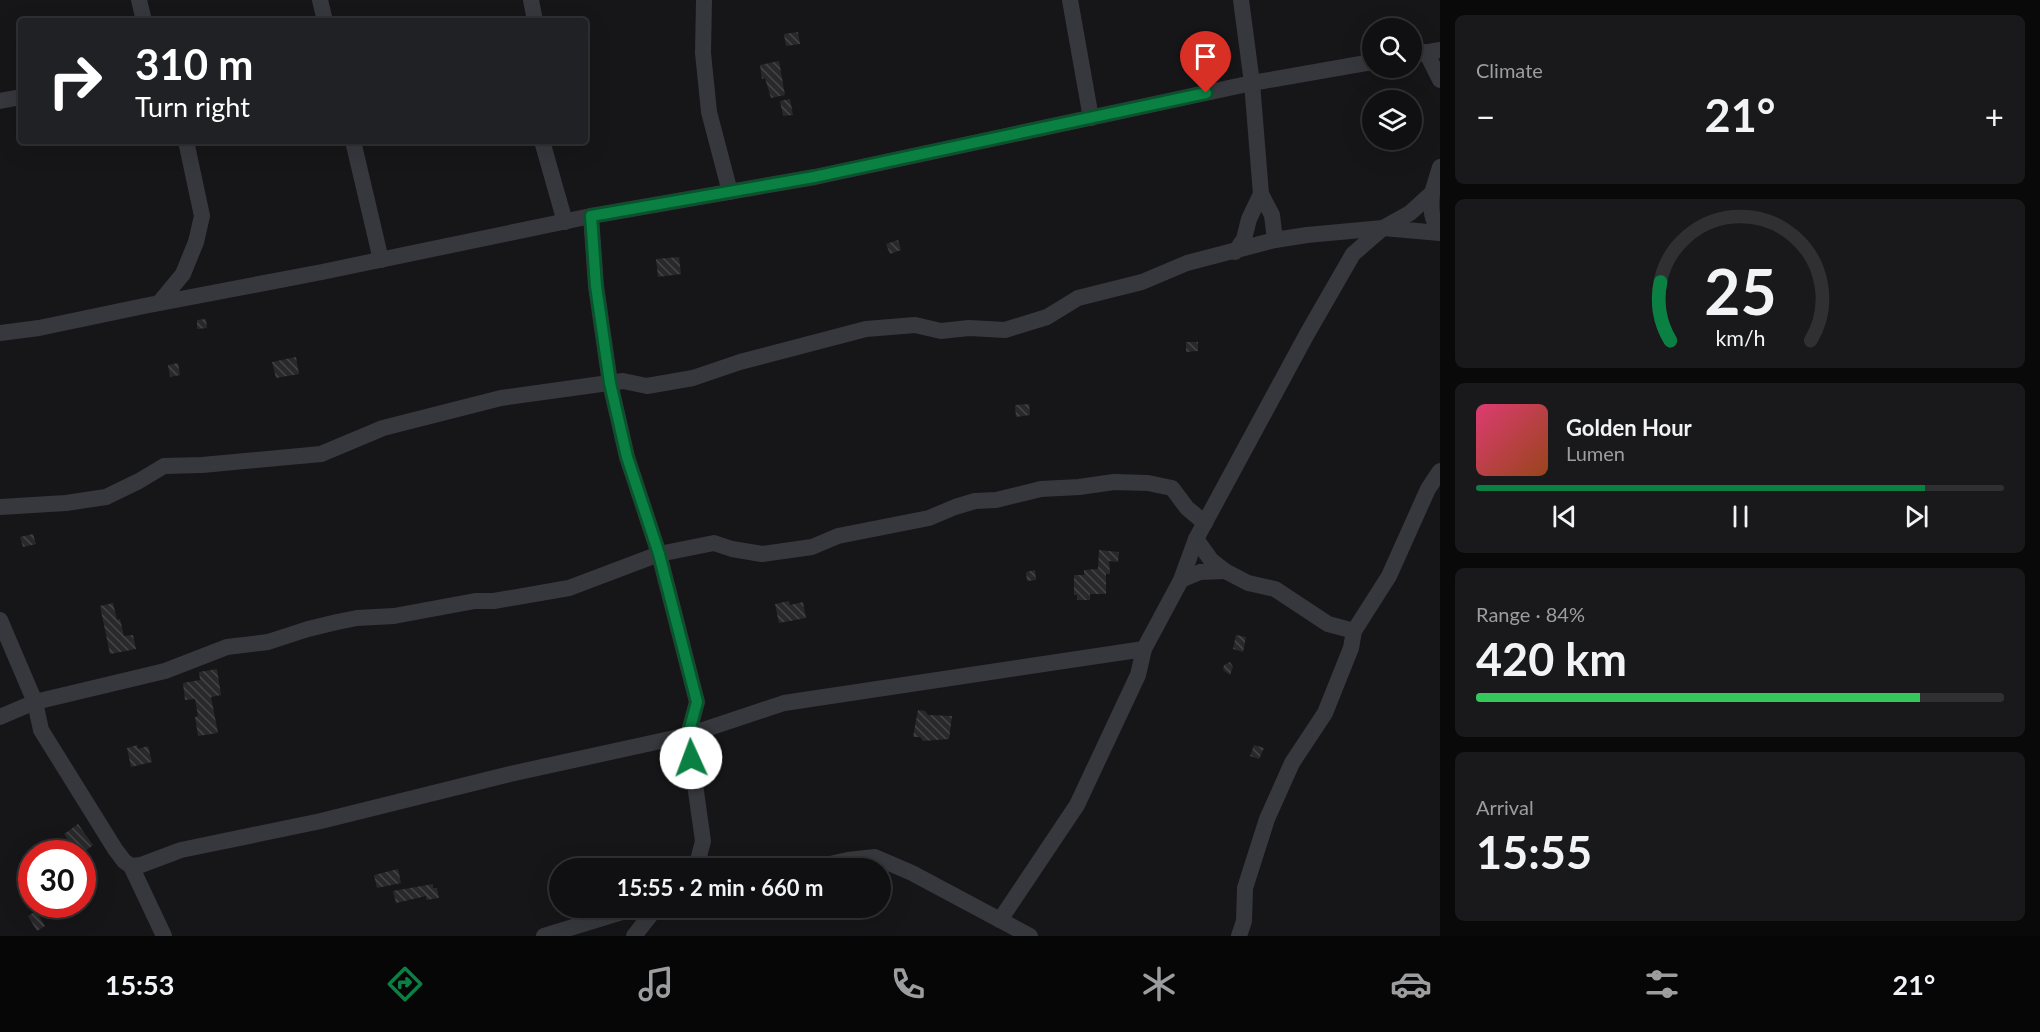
<!DOCTYPE html>
<meta charset="utf-8">
<style>
body{margin:0;font-family:Lato,sans-serif;background:#19191b;color:#f1f3f6;height:100vh;display:flex;flex-direction:column;font-size:22px;white-space:nowrap}
*{box-sizing:border-box;margin:0}
p{font-size:20px;color:#9c9d9f}
.icon{flex:none;width:33px;height:33px;fill:none;stroke:currentColor;stroke-width:2;stroke-linecap:round;stroke-linejoin:round}
.map{position:relative;flex:1;overflow:hidden}
.panel{display:flex;flex-direction:column;gap:15px;padding:15px;background:#09090a;width:600px}
.panel>*{flex:none}
.hud{position:absolute;left:18px;top:18px;width:570px;height:126px;border-radius:6px;box-shadow:0 6px 24px #0002,0 0 0 2px #303032;background:#202124;color:#fff;overflow:hidden}
.controls{position:absolute;left:1362px;top:18px;display:grid;gap:12px}
.controls a{display:grid;place-items:center;width:60px;height:60px;border-radius:50%;background:#101012;box-shadow:0 6px 24px #0002,0 0 0 2px #303032;font-size:30px}
.speed{position:absolute;left:18px;top:840px;display:flex;gap:12px;font-size:30px;font-weight:700;text-align:center}
.speed>*{display:grid;place-content:center;width:78px;height:78px;border-radius:50%;background:#101012;box-shadow:0 6px 24px #0002,0 0 0 2px #303032;line-height:1}
.speed .limit{border:9px solid #d22;background:#fff;color:#111}
.pin{position:absolute;display:grid;place-items:center;width:51px;height:51px;color:#fff;margin:-62px -26px;border-radius:50% 50% 50% 0;rotate:-45deg;box-shadow:0 0 6px #0007}
.pin .icon{rotate:45deg}
.me{position:absolute;width:66px;margin:-33px;rotate:358deg;stroke-linejoin:round;filter:drop-shadow(0 0 4px #0008)}
.turn{display:flex;align-items:center;gap:21px;height:126px;padding:0 18px;font-size:27px}
.turn .icon{width:78px;height:78px;stroke-width:2.5}
.turn b{display:block;font-size:42px;line-height:51px}
.big{font-size:45px;font-weight:700;line-height:1.1}
.panel .tile{flex:1;display:flex;flex-direction:column;justify-content:center;gap:9px;min-width:0;padding:0 21px;border-radius:9px;background:#19191b}
.panel .dial{align-items:center;gap:0}
.dial svg{height:156px;overflow:visible;fill:none;stroke:#303032;stroke-width:7;stroke-linecap:round;text-anchor:middle}
.dial text{fill:#f1f3f6;stroke:none}
.song{display:flex;align-items:center;gap:18px}
.cover{width:72px;height:72px;border-radius:9px;background:linear-gradient(135deg,hsl(340 70% 55%),hsl(20 70% 35%))}
.played{height:6px;border-radius:3px;background:linear-gradient(90deg,#0b8043 85%,#303032 85%)}
.keys{display:flex;justify-content:space-around;direction:ltr}
.heat{display:flex;justify-content:space-between;align-items:center;font-size:33px;direction:ltr}
.charge{height:9px;border-radius:4px;background:linear-gradient(90deg,#34c759 84%,#303032 0)}
.trip{position:absolute;left:549px;top:858px;width:342px;height:60px;border-radius:30px;background:#101012;box-shadow:0 6px 24px #0002,0 0 0 2px #303032;font-weight:700;line-height:60px;text-align:center}
.tabs{display:flex;height:96px;justify-content:space-around;align-items:center;background:#060607;color:#9c9d9f}
.tabs .icon{width:42px;height:42px}
.tabs .active{color:#0b8043}
.tabs b{font-size:27px;color:#f1f3f6}
main{display:flex;flex:1;min-height:0}
.map>svg:first-child{display:block}
.building{fill:url(#building-back-hatch)}
.lines{fill:none;stroke-linecap:round;stroke-linejoin:round}
.minor{stroke:#37383d;stroke-width:16}
.route-casing{stroke:#07532c;stroke-width:15}
.route{stroke:#0b8043;stroke-width:10}
</style>
<main>
<div class="map">
<svg width="1440" height="936" viewBox="0 0 1440 936">
<defs>
<pattern id="building-back-hatch" width="6" height="6" patternUnits="userSpaceOnUse" patternTransform="scale(1.5)"><rect width="6" height="6" fill="#29292c"/><path d="M-1 5l2 2M0 0l6 6M5-1l2 2" fill="none" stroke="#454548"/></pattern>
</defs>
<rect width="100%" height="100%" fill="#161618"/>
<g class="building">
<path d="M798,32L800,44L786,46L784,34Z"/>
<path d="M779,61L785,95L771,98L765,78L762,79L760,65Z"/>
<path d="M790,99L793,115L783,116L780,101Z"/>
<path d="M898,240L901,250L890,254L886,244Z"/>
<path d="M679,257L681,274L658,277L656,259Z"/>
<path d="M206,319L207,328L197,329V320Z"/>
<path d="M1186,342H1198V351L1186,352Z"/>
<path d="M296,357L299,374L276,378L272,362Z"/>
<path d="M178,363L180,375L170,377L168,365Z"/>
<path d="M1029,404L1030,415L1016,417L1015,405Z"/>
<path d="M33,534L36,544L23,547L20,537Z"/>
<path d="M1099,550L1119,552L1118,562L1109,561L1110,574H1106V594H1090V600H1077V595H1074V575H1084V570L1098,569Z"/>
<path d="M1035,570L1036,580L1027,581L1026,572Z"/>
<path d="M789,601L790,605L803,602L806,618L779,623L775,604Z"/>
<path d="M113,603L117,620L120,619L124,636L133,635L136,649L110,654L100,606Z"/>
<path d="M1236,635L1246,637L1243,652L1233,649Z"/>
<path d="M1230,662L1233,667L1230,675L1223,670L1224,665Z"/>
<path d="M217,669L221,695L211,697L218,733L198,736L195,717L198,716L195,699L185,700L183,683L200,680L199,672Z"/>
<path d="M918,710L925,711L928,715L952,716L949,739L923,741L920,737H913Z"/>
<path d="M137,745L138,749L148,746L152,762L131,767L127,748Z"/>
<path d="M1254,745L1264,748L1259,759L1250,756Z"/>
<path d="M78,824L93,845L82,854H78L64,834Z"/>
<path d="M398,869L401,883L377,888L374,875Z"/>
<path d="M433,884V888H437L439,898L426,900V896L396,903L393,891Z"/>
<path d="M36,911L45,926L37,931L28,916Z"/>
</g>
<g class="lines">
<g class="minor">
<path d="M139,0L144,21"/>
<path d="M320,0L325,21"/>
<path d="M531,0L535,21"/>
<path d="M704,0L703,53L709,112L730,192"/>
<path d="M1070,0L1091,118"/>
<path d="M1426,52L1440,80"/>
<path d="M1412,55L1440,50"/>
<path d="M0,101L21,97"/>
<path d="M353,141L381,260"/>
<path d="M542,141L565,222"/>
<path d="M1432,193C1431,207 1430,219 1440,230"/>
<path d="M1261,194L1272,215L1275,240"/>
<path d="M591,216L596,286L610,383L627,457L659,554L697,702L688,735L703,841L696,868"/>
<path d="M1235,252L1244,239L1249,219L1261,194L1252,83L1241,0"/>
<path d="M159,303L183,274L196,242L202,216L186,141"/>
<path d="M0,333L39,328L144,306L322,272L591,216L815,177L1252,83L1372,62"/>
<path d="M0,507L66,503L106,497L139,481L164,466L202,465L321,454L383,428L501,398L623,381L647,386L693,378L740,362L866,329L915,325L941,331L969,328L1005,330L1047,317L1078,298L1142,282L1187,263L1275,240L1307,235L1383,228L1440,233"/>
<path d="M1196,539L1211,560L1225,571L1248,583L1275,589L1328,624L1354,631"/>
<path d="M1181,580L1200,572L1225,571"/>
<path d="M0,620L35,702L41,730L115,849L124,861L131,866L141,865L181,850L321,821L510,774L688,735L784,703L1144,649"/>
<path d="M0,717L35,702L165,671L227,647L268,642L308,629L337,622L357,618L394,616L475,601H494L569,588L659,554L714,543L732,549L762,554L812,547L838,536L929,518L955,507L975,501L996,500L1041,489L1079,487L1114,482L1148,483L1172,488L1187,508L1205,523"/>
<path d="M131,866L164,936"/>
<path d="M812,868L848,860L875,857L912,873L1030,936"/>
<path d="M1000,920L1077,805L1138,675L1144,649L1181,580L1196,539L1307,334L1353,254L1383,228L1410,213L1432,193L1440,167"/>
<path d="M544,936L635,908"/>
<path d="M634,936L656,908"/>
<path d="M1239,936L1244,921L1245,888L1267,819L1292,763L1325,713L1351,648L1354,631L1389,576L1428,489L1440,471"/>
</g>
</g>
<g class="lines">
<defs>
<path id="route" d="M691,758L688,735L697,702L659,554L627,457L610,383L596,286L591,216L814,177L1206,93"/>
</defs>
<use href="#route" class="route-casing"/>
<use href="#route" class="route"/>
</g>
</svg>
<div class="controls">
<a><svg class="icon" aria-label="search" viewBox="0 0 24 24"><circle cx="10" cy="10" r="6"/><path d="M15 15l6 6"/></svg></a>
<a><svg class="icon" aria-label="layers" viewBox="0 0 24 24"><path d="M12 4l9 5-9 5-9-5zM3 14l9 5 9-5"/></svg></a>
</div>
<div class="speed"><div class="limit">30</div></div>
<div class="pin" style="left:1206px;top:93px;background:#d93025"><svg class="icon" aria-label="arrive" viewBox="0 0 24 24"><path d="M6 21V4h12l-3 4 3 4H6"/></svg></div>
<svg class="me" style="left:691px;top:758px" viewBox="-20 -20 40 40"><circle r="19" fill="#fff"/><path d="M0-13L10 11 0 6-10 11z" fill="#0b8043"/></svg>
<div class="trip">15:55 · 2 min · 660 m</div>
<div class="hud">
<div class="turn"><svg class="icon" aria-label="right" viewBox="0 0 24 24"><path d="M7 20v-9h11M14 6l5 5-5 5"/></svg><div><b>310 m</b>Turn right</div></div>
</div>
</div>
<section class="panel">
<div class="tile"><p>Climate</p>
<div class="heat"><a>−</a><b class="big">21°</b><a>+</a></div>
</div>
<div class="tile dial"><svg viewBox="0 0 100 80">
<path d="M14 69A42 42 0 1 1 86 69"/>
<path d="M14 69A42 42 0 0 1 9 39" stroke="#0b8043"/>
<text x="50" y="56" font-size="32" font-weight="700">25</text>
<text x="50" y="72" font-size="11">km/h</text>
</svg></div>
<div class="tile">
<div class="song"><i class="cover"></i><div><b>Golden Hour</b><p>Lumen</p></div></div>
<div class="played"></div>
<div class="keys"><svg class="icon" aria-label="previous" viewBox="0 0 24 24"><path d="M18 5L8 12l10 7zM5 5v14"/></svg><svg class="icon" aria-label="pause" viewBox="0 0 24 24"><path d="M8 5v14M16 5v14"/></svg><svg class="icon" aria-label="next" viewBox="0 0 24 24"><path d="M6 5l10 7-10 7zM19 5v14"/></svg></div>
</div>
<div class="tile"><p>Range · 84%</p><b class="big">420 km</b><div class="charge"></div></div>
<div class="tile"><p>Arrival</p><b class="big">15:55</b></div>
</section>
</main>
<nav class="tabs">
<b>15:53</b>
<svg class="icon active" aria-label="directions" viewBox="0 0 24 24"><path d="M12 3l9 9-9 9-9-9zM9 14v-3h6M13 9l2 2-2 2"/></svg>
<svg class="icon" aria-label="music" viewBox="0 0 24 24"><path d="M9 18V5l10-2v13"/><circle cx="6" cy="18" r="3"/><circle cx="16" cy="16" r="3"/></svg>
<svg class="icon" aria-label="phone" viewBox="0 0 24 24"><path d="M5 4h4l2 5-3 2q2 4 5 5l2-3 5 2v4C11 20 4 13 5 4z"/></svg>
<svg class="icon" aria-label="climate" viewBox="0 0 24 24"><path d="M12 3v18M4 7l16 10M4 17L20 7"/></svg>
<svg class="icon" aria-label="car" viewBox="0 0 24 24"><path d="M5 17H2v-5l4-1 3-4h7l3 4 3 1v5h-3M9 17h6M6 11h13"/><circle cx="7" cy="17" r="2"/><circle cx="17" cy="17" r="2"/></svg>
<svg class="icon" aria-label="filters" viewBox="0 0 24 24"><path d="M4 7h16M4 17h16"/><circle cx="9" cy="7" r="2"/><circle cx="15" cy="17" r="2"/></svg>
<b>21°</b>
</nav>
